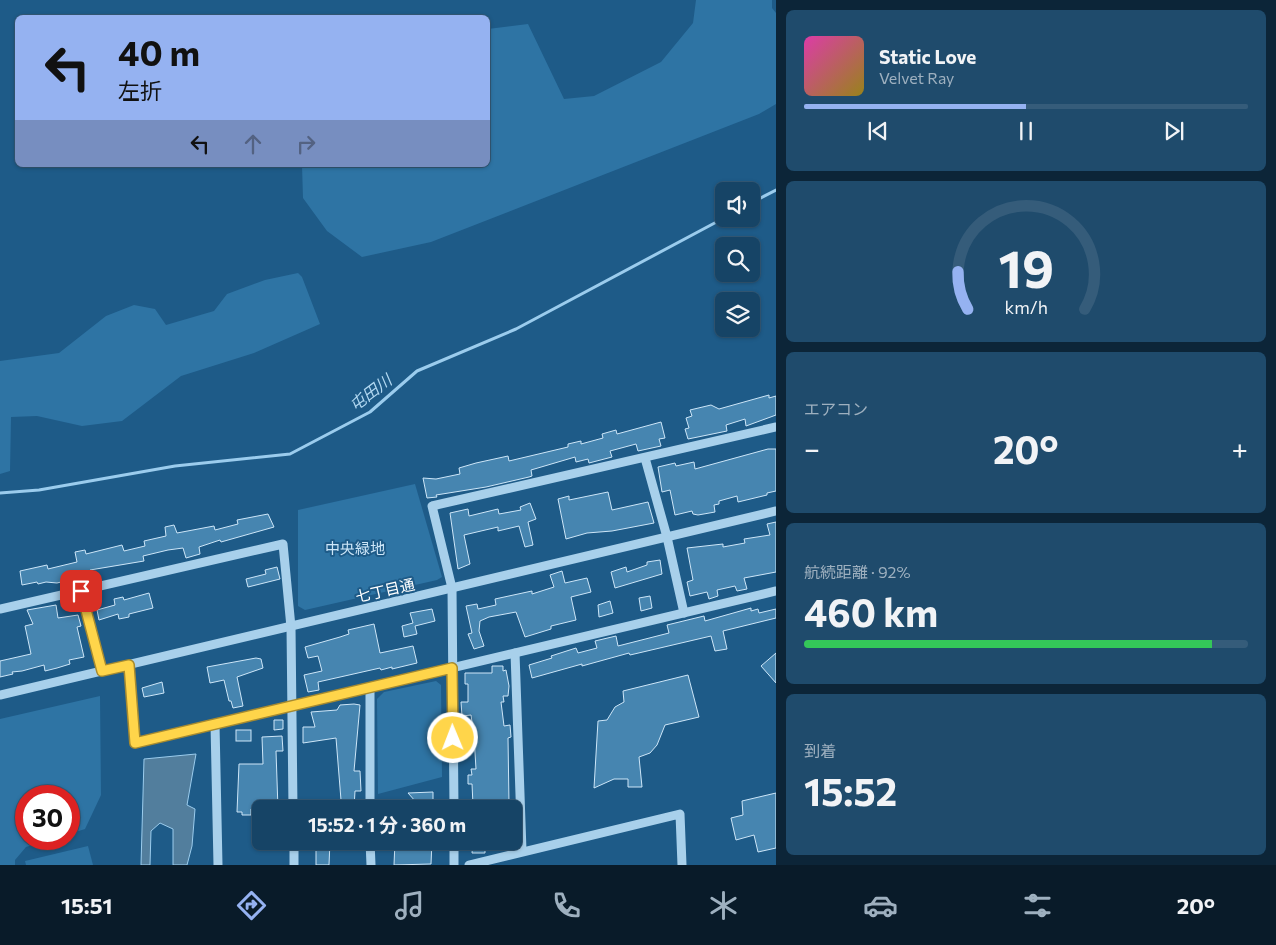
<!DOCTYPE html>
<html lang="ja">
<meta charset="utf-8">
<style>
body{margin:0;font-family:Commissioner,"Noto Sans JP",sans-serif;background:#1f4b6c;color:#f1f3f6;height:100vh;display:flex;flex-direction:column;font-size:19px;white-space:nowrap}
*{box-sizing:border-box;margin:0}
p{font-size:16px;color:#9eb0bf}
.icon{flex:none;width:28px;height:28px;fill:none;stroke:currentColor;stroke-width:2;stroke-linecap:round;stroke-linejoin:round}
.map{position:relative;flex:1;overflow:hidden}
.sheet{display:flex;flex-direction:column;gap:10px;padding:10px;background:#0c2538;width:500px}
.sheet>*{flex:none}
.guide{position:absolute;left:15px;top:15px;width:475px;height:152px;border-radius:8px;box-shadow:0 1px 4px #0004,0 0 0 1px #355c7a;background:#95b2f1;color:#111;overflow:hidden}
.buttons{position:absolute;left:715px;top:182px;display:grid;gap:10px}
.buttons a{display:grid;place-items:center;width:45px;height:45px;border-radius:8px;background:#164466;box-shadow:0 1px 4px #0004,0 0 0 1px #355c7a;font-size:25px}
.speed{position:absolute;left:15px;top:785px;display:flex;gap:10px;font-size:25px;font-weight:700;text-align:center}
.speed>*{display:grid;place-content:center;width:65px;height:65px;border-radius:50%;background:#164466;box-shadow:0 1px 4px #0004,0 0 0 1px #355c7a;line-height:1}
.speed .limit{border:8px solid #d22;background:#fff;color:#111}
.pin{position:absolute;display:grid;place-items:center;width:42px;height:42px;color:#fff;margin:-21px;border-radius:10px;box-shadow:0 2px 8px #0006}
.me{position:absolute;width:55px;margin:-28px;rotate:359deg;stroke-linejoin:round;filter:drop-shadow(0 0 4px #0008)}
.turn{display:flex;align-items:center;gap:18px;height:105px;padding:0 20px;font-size:22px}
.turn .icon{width:65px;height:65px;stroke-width:2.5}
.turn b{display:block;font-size:35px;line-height:42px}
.lanes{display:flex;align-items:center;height:48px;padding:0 20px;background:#0003;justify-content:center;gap:25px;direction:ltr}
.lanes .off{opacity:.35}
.big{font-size:38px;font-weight:700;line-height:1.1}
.sheet .widget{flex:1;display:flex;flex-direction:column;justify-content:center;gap:8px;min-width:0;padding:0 18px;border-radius:8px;background:#1f4b6c}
.sheet .dial{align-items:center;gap:0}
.dial svg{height:130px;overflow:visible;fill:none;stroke:#355c7a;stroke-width:7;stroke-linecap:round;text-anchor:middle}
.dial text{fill:#f1f3f6;stroke:none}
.song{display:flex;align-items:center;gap:15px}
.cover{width:60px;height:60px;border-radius:8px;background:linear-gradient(135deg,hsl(320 70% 55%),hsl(50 70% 35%))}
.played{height:5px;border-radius:2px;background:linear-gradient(90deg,#95b2f1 50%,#355c7a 50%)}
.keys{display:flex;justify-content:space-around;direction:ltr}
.heat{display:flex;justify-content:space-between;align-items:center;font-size:28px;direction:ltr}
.charge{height:8px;border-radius:4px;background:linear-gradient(90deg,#34c759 92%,#355c7a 0)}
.trip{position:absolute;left:252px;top:800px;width:270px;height:50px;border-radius:8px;background:#164466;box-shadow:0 1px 4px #0004,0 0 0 1px #355c7a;font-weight:700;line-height:50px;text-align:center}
.dock{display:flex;height:80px;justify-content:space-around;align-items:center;background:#091b29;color:#9eb0bf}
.dock .icon{width:35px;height:35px}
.dock .on{color:#95b2f1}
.dock b{font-size:22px;color:#f1f3f6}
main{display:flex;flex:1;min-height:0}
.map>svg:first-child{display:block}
.green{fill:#2e74a4}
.water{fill:#527e9d;stroke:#9bcced}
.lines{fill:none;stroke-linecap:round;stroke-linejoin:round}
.stream{stroke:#9bcced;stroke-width:3}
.building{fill:#4685b0;stroke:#cde6f8}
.minor{stroke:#a8d0eb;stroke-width:9}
.route-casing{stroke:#a68a30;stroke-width:12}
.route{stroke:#ffd54a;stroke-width:9}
.labels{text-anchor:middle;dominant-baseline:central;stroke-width:4;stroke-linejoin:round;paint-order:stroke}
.park-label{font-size:15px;fill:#cde6f8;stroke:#1e5b88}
.street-label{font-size:15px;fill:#fff;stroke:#1e5b88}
.water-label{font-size:16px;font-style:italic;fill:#b3d9f2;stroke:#1e5b88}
</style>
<main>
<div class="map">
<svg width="776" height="865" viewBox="0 0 776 865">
<rect width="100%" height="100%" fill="#1e5b88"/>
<g class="green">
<path d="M696,0H772V8L776,13V104L759,114L431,242L362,257L327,231L303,198L302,165H488V29L528,24L564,99L594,96L661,62L693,23Z"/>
<path d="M298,273L302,277L320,324L254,353L181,376L122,421L82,426L37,416L11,417L10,471L0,474V361L59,353L106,316L134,305L155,309L166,325L214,311L227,294L265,280Z"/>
<path d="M415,484L442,577L437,580L305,610L298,606V510Z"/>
<path d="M436,681L441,685L442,777L378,794L377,699L384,692Z"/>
<path d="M100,696L101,795L85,829L69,834V796H26V839H52L26,847L15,860V865H0V719Z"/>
<path d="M88,846L93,865H26L25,861Z"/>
</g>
<path class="water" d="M196,754L187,805L195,809L192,846L187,865H173V829L160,823L151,831L150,865H141L144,759Z"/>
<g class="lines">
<g class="stream">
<path d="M751,203L776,190"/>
<path d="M0,493L39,490L175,466L290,454L370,412L417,371L516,329L724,218"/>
</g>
</g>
<g class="building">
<path d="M769,395V398L776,396V415L746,426L745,419L726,425L727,431L688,439L685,429L689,428L686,418L692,416L690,410L711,405L719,409Z"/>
<path d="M661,422L665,438L659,439L661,446L638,451L636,444L610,451L612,457L589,463L588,459L576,462L575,457L531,470L532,476L529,477L486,487L436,495L437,497L427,498L423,478L436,479L460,474L459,468L476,463L508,456L509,461L568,447V444L581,441V444L603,438L602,434L616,430L617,434Z"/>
<path d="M768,449H776V491L767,493V495L738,502L737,496L719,501V504L714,505L715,512L698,515L693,514L692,511L675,515L670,490L662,492L658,467L675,463L676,466L694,462L695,469Z"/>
<path d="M608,492L612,510L648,502L654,523L612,531L587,533L566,539L558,499L569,496V500Z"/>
<path d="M530,503L536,519L528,522L533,545L525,547L519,526L498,531V527L464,535L470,564L458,569L450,513L468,509L469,516L498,509L499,514L521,510L520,507Z"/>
<path d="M268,514L274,527L221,542L220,540L199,547L200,554L186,558L183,548L168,550L143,556L144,561L90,570L91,575L81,577L80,573L68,576L69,580L57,583L46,582L38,584L37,582L22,585L20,571L47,565L48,569L77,562L75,552L85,550L86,554L122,545L124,551L145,546L144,541L166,536L165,527L174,525L177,533L214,526L215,530L238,524L237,520Z"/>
<path d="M776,522V572L744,578L747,589L737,591L735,586L717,590L718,596L709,599L707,592L690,596L687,582L693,580L687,548L723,544V547L745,543L744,539L770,535L767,524Z"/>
<path d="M660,560L662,574L615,588L611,572L626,567L627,572L647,565V562Z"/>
<path d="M277,567L280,579L248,587L246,579L266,574L265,570Z"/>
<path d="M562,571L565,583L587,578L591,592L571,597L576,620L551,626V629L525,637L516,612L489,617L480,621L479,631L484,646L474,649L468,634L472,633L466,606L477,604L478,609L496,605L495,599L532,591V594L554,587L550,575Z"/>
<path d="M149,593L153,608L129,614V617L119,619L118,614L99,620L97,610L115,605L114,599L123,597L124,600Z"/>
<path d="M650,596L652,608L641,611L639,598Z"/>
<path d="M610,601L613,613L599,617L598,605Z"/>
<path d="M56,605L58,618L78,615L81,626L77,627L84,657L69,660L70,664L57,668L45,671L44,665L22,671L12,672L13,674L0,677V661L31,654L25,626L33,624L27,610Z"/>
<path d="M751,608V611L758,609L759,613L776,609V618L723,631L727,649L715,651L711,636L630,655L629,653L582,666V664L532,678L529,665L552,658L551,656L576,648L578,653L597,648L595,641L616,636L618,646L669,633L667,625L704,616L705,621Z"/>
<path d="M432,609L435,621L415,626L417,634L404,637L402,626L413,623L410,613Z"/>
<path d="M374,624L380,653L413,646L417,663L392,669V667L381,670L380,668L318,682L319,690L308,692L304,675L322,671L318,656L308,658L305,647L340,637L349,634L348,630Z"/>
<path d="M776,653V683L761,666Z"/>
<path d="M256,658L261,659L263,668L237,677L243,706L233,708L231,701H229L224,680L210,683L207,667Z"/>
<path d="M492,666H503V671L506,670L509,686L508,696H503L504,702H501L504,726L510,725L511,737L508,738L509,804L473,805L472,784H468V775H472L471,769H476L474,736L471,715L462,716L461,702H468V684H465V673H492Z"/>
<path d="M688,675L699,717L665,725L657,745L650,753L639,757L642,787H628V779H614L594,788L598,721L607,720L615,707L624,702L623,691Z"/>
<path d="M162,682L164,693L144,697L142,688Z"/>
<path d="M354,704L360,705L354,771H360L361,791H355L354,808L299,809V801L341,800L336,738L303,743V727H315L311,712L337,710L340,705Z"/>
<path d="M274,720H283V729L274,730Z"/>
<rect x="236" y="730" width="15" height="11"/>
<path d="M282,736L283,751H276L278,809H251V815H242V812H237L239,764H263L262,737Z"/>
<path d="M433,792V802H416L408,793Z"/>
<path d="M776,793V848L758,852L754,835L736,840L731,818L743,815L742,801Z"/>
<path d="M316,841H330L329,865H316Z"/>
<path d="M395,841H432L431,864L394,865Z"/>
<path d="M473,841H485V853H472Z"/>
</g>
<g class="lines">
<g class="minor">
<path d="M645,458L667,537L684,613"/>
<path d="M81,591L102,671"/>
<path d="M0,609L283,544L291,627L293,809"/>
<path d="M515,653L522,851"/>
<path d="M129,665L135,743L776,591"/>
<path d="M370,688V809"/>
<path d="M0,695L776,511"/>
<path d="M215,724L218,865"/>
<path d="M454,809L452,588L432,506L776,427"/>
<path d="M294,841V865"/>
<path d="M370,841L371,865"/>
<path d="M454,841V865"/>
<path d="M469,865L680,814L682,865"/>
</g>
</g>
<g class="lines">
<defs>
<path id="route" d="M81,591L102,671L129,665L135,743L452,668L453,738"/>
</defs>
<use href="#route" class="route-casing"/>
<use href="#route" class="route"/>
</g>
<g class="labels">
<g class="park-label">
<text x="355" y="548">中央緑地</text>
</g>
<g class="street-label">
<text transform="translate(385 590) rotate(-13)">七丁目通</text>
</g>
<g class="water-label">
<text transform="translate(370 392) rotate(-37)">屯田川</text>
</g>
</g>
</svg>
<div class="buttons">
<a><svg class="icon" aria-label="sound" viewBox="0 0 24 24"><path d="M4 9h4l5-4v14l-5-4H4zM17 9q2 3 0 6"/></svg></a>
<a><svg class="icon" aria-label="search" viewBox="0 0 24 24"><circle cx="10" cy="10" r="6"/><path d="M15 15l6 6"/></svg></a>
<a><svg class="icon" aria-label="layers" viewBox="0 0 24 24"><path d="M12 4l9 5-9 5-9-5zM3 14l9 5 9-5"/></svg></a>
</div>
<div class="speed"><div class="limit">30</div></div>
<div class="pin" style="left:81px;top:591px;background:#d93025"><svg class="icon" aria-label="arrive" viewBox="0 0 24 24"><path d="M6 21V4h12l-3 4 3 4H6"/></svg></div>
<svg class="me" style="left:453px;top:738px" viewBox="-20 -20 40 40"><circle r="17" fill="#ffd54a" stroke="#fff" stroke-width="3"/><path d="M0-11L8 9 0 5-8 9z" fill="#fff"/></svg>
<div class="trip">15:52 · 1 分 · 360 m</div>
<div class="guide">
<div class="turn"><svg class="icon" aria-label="left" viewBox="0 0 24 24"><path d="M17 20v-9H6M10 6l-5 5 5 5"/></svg><div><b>40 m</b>左折</div></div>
<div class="lanes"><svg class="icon" aria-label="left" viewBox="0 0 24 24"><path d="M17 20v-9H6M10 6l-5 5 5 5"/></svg><svg class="icon off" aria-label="ahead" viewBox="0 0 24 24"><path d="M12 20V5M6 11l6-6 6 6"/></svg><svg class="icon off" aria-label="right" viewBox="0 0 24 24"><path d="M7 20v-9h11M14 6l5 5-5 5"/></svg></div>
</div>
</div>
<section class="sheet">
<div class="widget">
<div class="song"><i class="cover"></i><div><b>Static Love</b><p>Velvet Ray</p></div></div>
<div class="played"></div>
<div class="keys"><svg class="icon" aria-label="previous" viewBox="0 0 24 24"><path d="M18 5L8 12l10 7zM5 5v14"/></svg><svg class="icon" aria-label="pause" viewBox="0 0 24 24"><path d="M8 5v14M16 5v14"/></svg><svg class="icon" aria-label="next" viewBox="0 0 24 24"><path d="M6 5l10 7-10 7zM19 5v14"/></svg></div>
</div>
<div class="widget dial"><svg viewBox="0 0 100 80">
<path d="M14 69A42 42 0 1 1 86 69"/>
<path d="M14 69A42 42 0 0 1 8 46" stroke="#95b2f1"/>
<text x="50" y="56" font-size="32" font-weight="700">19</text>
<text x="50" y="72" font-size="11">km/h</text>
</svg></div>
<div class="widget"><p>エアコン</p>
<div class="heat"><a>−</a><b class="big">20°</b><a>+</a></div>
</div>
<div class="widget"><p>航続距離 · 92%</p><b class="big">460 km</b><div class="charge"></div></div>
<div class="widget"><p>到着</p><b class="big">15:52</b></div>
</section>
</main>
<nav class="dock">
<b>15:51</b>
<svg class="icon on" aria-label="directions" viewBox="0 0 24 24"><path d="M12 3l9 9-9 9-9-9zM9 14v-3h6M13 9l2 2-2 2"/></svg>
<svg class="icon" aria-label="music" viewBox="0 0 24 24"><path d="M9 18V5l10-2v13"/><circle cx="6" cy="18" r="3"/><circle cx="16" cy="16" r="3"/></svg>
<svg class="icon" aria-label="phone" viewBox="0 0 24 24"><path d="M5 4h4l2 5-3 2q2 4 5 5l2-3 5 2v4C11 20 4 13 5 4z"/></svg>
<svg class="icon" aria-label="climate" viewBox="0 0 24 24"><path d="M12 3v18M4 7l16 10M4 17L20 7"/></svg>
<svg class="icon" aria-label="car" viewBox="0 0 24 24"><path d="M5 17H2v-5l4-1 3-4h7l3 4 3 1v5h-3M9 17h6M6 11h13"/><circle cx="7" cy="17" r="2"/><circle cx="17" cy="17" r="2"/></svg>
<svg class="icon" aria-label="filters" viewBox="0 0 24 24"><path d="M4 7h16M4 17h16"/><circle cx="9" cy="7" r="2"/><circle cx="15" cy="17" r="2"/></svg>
<b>20°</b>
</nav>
